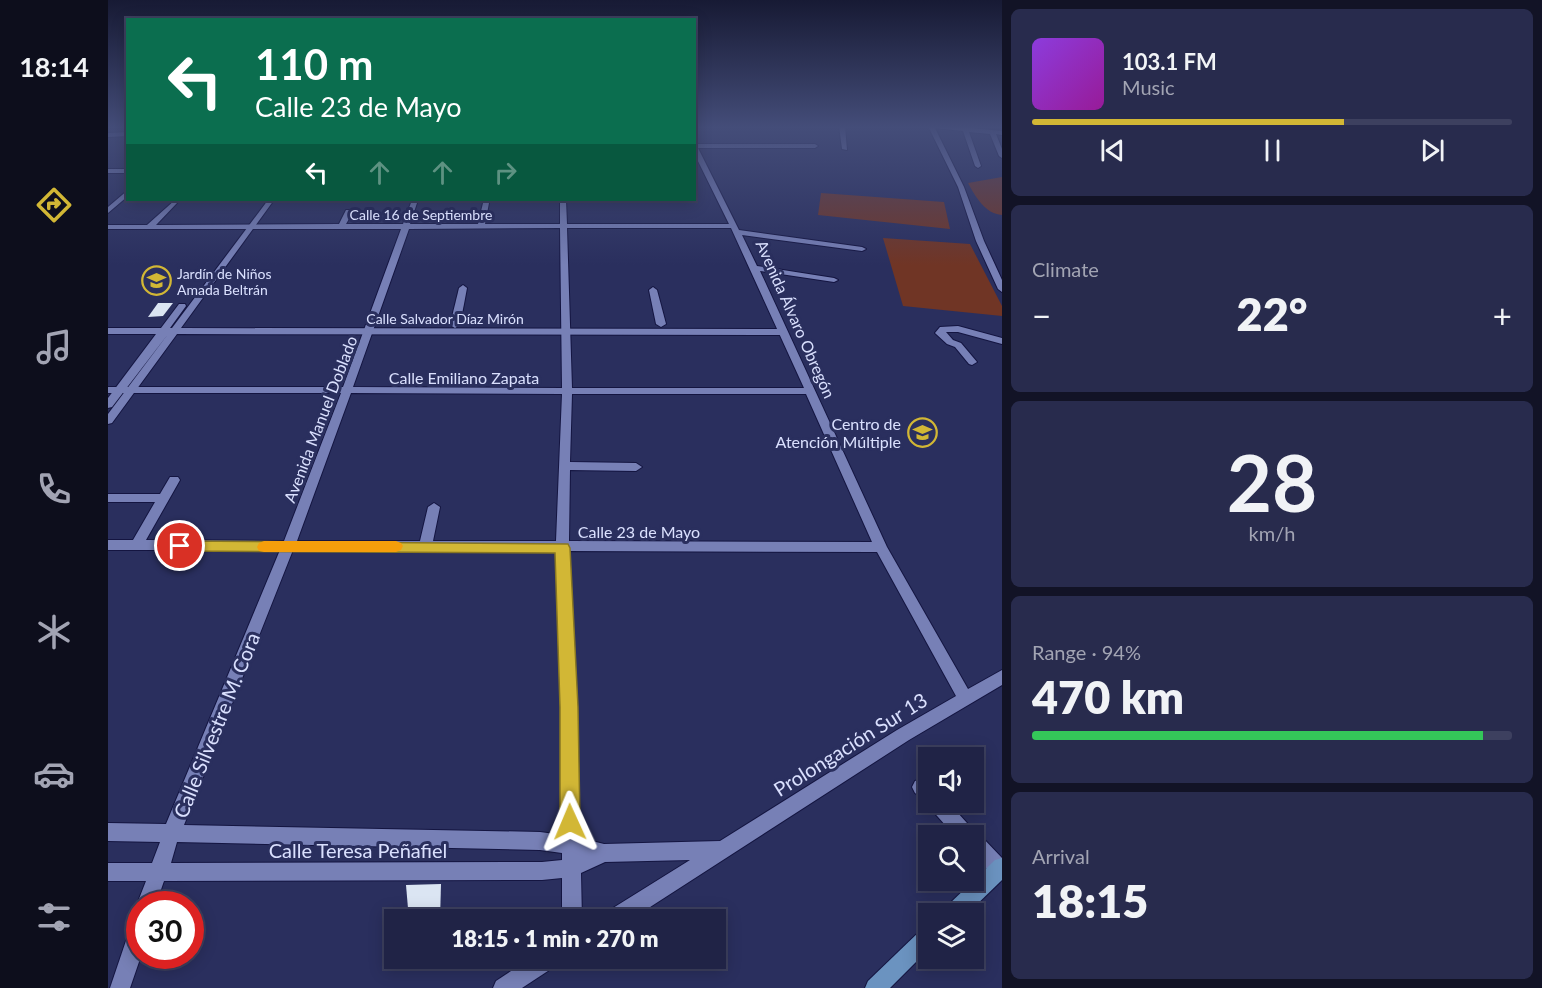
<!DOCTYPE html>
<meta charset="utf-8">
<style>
body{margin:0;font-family:Lato,sans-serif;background:#282b4d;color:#f1f3f6;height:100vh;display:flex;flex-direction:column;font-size:22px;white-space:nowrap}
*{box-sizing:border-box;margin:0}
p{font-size:20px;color:#a2a4b3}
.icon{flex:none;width:33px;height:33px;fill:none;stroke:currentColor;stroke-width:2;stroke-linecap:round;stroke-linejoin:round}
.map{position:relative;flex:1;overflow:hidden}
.drawer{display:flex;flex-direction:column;gap:9px;padding:9px;background:#121326;width:540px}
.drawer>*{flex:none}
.banner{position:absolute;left:18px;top:18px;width:570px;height:183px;border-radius:0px;box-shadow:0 3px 15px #0003,0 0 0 2px #3d405f;background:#0b6e4f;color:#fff;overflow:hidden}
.tools{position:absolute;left:810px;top:747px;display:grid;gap:12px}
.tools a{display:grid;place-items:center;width:66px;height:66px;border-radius:0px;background:#202346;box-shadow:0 3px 15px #0003,0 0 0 2px #3d405f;font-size:30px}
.speed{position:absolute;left:18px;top:891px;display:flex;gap:12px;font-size:30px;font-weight:700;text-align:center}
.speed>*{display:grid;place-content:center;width:78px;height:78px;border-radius:50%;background:#202346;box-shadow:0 3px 15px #0003,0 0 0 2px #3d405f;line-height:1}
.speed .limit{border:9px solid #d22;background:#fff;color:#111}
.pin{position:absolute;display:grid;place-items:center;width:51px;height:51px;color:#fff;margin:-26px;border:3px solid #fff;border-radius:50%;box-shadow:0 2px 6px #0007}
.me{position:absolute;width:66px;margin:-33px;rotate:359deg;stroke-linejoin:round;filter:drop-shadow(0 0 4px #0008)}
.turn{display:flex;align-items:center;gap:21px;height:126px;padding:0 30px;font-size:27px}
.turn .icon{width:78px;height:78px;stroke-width:2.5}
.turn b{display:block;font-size:42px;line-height:51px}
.lanes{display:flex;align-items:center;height:57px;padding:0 30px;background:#0003;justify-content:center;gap:30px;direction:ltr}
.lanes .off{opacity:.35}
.big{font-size:45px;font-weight:800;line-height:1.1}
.drawer .widget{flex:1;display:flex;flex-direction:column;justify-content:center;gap:9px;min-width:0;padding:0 21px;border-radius:9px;background:#282b4d}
.drawer .dial{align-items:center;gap:0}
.dial b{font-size:78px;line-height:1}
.song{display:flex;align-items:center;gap:18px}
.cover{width:72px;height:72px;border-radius:9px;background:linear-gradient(135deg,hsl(270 70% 55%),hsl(300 70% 35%))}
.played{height:6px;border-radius:3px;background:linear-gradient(90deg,#d2b735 65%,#3d405f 65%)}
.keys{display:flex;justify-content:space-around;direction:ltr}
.heat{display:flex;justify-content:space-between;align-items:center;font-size:33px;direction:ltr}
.charge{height:9px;border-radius:4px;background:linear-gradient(90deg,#34c759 94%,#3d405f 0)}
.trip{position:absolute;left:276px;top:909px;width:342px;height:60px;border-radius:0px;background:#202346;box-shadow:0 3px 15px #0003,0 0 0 2px #3d405f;font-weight:800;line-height:60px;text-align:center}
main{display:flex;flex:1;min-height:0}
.tabs{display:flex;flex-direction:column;width:108px;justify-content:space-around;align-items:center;background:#0d0e1c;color:#a2a4b3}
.tabs .icon{width:42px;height:42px}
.tabs .active{color:#d2b735}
.tabs b{font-size:27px;color:#f1f3f6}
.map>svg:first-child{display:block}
.green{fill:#703525}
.building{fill:#dbe5f3}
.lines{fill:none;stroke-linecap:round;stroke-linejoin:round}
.minor-casing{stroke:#141541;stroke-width:2}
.tertiary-casing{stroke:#141541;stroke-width:2}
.secondary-casing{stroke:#141541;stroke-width:2}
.minor{fill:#7780b6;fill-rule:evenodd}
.tertiary{fill:#7780b6;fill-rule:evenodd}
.secondary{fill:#6b93c0;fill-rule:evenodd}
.route{fill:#d2b735;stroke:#872;stroke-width:1.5}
.slow{fill:#f59e0b}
.labels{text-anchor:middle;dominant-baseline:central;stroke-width:6;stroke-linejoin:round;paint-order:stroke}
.far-street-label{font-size:14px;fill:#dae0fe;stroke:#2a2f5e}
.far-poi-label{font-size:14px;fill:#dae0fe;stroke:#2a2f5e;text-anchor:start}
.street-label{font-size:16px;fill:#dae0fe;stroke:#2a2f5e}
.poi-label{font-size:16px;fill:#dae0fe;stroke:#2a2f5e;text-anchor:end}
.near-street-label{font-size:20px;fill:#dae0fe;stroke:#2a2f5e}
</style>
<main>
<nav class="tabs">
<b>18:14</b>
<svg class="icon active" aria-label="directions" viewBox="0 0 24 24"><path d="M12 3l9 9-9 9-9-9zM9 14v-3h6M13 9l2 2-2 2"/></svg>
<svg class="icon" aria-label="music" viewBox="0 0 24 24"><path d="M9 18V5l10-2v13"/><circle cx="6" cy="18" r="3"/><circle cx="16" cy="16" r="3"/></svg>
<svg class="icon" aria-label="phone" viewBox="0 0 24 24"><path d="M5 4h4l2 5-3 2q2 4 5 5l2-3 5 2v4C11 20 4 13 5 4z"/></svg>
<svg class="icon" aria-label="climate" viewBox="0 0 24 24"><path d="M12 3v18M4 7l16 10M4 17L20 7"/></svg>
<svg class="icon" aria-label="car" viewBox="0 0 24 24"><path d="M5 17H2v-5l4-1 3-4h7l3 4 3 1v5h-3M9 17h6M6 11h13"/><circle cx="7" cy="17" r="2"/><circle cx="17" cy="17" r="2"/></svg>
<svg class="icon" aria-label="filters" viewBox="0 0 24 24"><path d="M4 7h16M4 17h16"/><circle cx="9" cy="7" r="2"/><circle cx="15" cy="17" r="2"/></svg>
</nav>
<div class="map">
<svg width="894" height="988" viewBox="0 0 894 988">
<rect width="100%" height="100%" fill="#2a2f5e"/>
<g class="green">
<path d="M894,177V215C877,214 867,196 860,183Z"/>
<path d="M713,193L836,202L842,229L710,215Z"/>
<path d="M775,238L862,244L894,306V316L795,306Z"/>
</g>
<g class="building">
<path d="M50,303H65L55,316L40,317Z"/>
<path d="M333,884L332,920H301L298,885Z"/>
</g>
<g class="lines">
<defs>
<g id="minor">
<path d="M731,126H737L739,150L734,149Z"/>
<path d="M820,126H844L894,131V135L888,134L894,149V158L891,156L882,134L861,132L873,166L870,168L867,166L855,131L827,128L856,187L876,241L894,280V292L890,289L868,241L850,187Z"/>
<path d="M20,132V136L0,137V133Z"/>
<path d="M586,144H707L710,146L707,148H590L631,230L754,247L758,249L754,251L634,235L649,266L726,278L730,280L726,282L652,271L779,547L860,689L894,670V685L801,740L522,920H495L497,913L582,860L497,862L473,873L474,920H454V878L434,880L56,881L48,904H32V909L29,904L38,881H0V863H44L52,842L0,841V823L58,824L172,550H0V540H25L47,502H0V494H52L62,477H70L72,480L38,540L176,541L233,393H0V387H235L293,229H0V225H39L67,200L70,202L69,203L48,225L231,224L238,210H241L245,212L238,224H295L304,200H310L302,224H370L375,203L378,201L381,203L377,224H452V200H458L459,224H621L586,153ZM452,228L454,388L245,387L301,229ZM459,228H623L696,388H464ZM243,393L454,394L448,541H325L332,507L326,503L320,507L312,541H189ZM464,394H698L764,542L461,541L462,470L528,471L534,467L528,463L462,462ZM185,550L448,551L453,707L454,835L432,832L76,825ZM461,551L769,552L848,696L789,730L612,841L496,844L472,838L469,707ZM69,842L432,850L454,853V860L434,862L63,863Z"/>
<rect x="0" y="169" width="20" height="4"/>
<path d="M20,190V196L0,213V207Z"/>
<path d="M355,285L359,288L352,325L347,328L342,325L351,288Z"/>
<path d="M545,287L549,290L558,324L553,327L548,324L541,290Z"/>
<path d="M850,326L894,338V344L850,332H838L845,340L853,343L869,362L864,365L861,364L847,347L839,344L827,333L832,327Z"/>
<path d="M813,779L820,782V802H840L868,833L872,835L894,858V877L885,876L866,854V836H847L822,808L819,802L807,793L804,787L807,781Z"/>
<path d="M32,917L33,956L22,988H2L25,920Z"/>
<path d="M423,958H452L449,965L414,988H385L388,981Z"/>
</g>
<path id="tertiary" d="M160,200H166L73,328L673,329L678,332L673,335L69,334L4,423L0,424V414L60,334L4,407L0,408V398L48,334H0V328H53L71,304H77L78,306L62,328H64Z"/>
<g id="secondary">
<path d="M894,858V880L859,914H836L838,907L887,860Z"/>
<path d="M820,927V950L782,988H757L760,981L813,930Z"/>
</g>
</defs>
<use href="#minor" class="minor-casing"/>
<use href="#tertiary" class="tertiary-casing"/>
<use href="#secondary" class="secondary-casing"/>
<use href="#minor" class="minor"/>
<use href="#tertiary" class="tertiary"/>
<use href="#secondary" class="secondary"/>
</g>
<linearGradient id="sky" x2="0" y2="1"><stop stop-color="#171a34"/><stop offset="0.48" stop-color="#444d79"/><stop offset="1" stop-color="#444d79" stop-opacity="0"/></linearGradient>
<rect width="894" height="265" fill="url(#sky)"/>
<path class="route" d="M72,541L460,544L462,548L470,707L472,822L470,829L462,832L455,829L452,822V707L447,553L72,551L67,550L64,546L67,542Z"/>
<path class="slow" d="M156,541H288L293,543L295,546L293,550L288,552H156L151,551L149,547L151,543Z"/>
<defs>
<symbol id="school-ring" viewBox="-11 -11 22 22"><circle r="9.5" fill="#2a2f5e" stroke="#d2b735" stroke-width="1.5"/><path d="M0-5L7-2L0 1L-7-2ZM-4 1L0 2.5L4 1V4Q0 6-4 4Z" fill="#d2b735"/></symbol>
</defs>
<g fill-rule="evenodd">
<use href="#school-ring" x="32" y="264" width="33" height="33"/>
<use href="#school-ring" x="798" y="416" width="33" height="33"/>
</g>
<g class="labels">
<g class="far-street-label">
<text x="313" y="214">Calle 16 de Septiembre</text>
<text x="337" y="318">Calle Salvador Díaz Mirón</text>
</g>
<g class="far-poi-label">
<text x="69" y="273">Jardín de Niños<tspan x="69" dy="16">Amada Beltrán</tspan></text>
</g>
<g class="street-label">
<text transform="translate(688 319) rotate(66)">Avenida Álvaro Obregón</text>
<text x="356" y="377">Calle Emiliano Zapata</text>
<text transform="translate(212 419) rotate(-69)">Avenida Manuel Doblado</text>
<text x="531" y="531">Calle 23 de Mayo</text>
</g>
<g class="poi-label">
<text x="793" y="423">Centro de<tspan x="793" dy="18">Atención Múltiple</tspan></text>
</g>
<g class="near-street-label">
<text transform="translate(108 725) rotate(-68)">Calle Silvestre M. Cora</text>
<text transform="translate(742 744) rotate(-32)">Prolongación Sur 13</text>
<text x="250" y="850">Calle Teresa Peñafiel</text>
</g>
</g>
</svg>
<div class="tools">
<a><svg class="icon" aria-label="sound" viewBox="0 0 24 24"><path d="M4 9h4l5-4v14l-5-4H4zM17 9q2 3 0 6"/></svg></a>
<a><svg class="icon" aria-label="search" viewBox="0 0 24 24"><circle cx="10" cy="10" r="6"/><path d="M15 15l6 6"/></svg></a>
<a><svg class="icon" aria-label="layers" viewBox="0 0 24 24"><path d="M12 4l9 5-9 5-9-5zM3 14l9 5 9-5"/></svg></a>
</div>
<div class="speed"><div class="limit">30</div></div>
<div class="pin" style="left:72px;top:546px;background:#d93025"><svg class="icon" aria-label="arrive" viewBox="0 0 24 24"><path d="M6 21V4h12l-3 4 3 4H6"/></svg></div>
<svg class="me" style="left:462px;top:822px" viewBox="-20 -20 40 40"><path d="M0-17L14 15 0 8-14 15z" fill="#d2b735" stroke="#fff" stroke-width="4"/></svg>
<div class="trip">18:15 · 1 min · 270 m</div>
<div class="banner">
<div class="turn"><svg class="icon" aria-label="left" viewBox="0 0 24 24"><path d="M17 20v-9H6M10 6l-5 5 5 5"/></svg><div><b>110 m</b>Calle 23 de Mayo</div></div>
<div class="lanes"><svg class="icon" aria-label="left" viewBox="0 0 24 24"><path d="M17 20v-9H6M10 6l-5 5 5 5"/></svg><svg class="icon off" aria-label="ahead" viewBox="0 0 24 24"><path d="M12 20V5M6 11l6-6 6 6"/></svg><svg class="icon off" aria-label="ahead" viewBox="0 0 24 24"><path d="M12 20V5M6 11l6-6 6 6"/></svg><svg class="icon off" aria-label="right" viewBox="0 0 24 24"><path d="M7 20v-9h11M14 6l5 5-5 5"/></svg></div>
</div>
</div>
<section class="drawer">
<div class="widget">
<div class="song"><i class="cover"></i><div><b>103.1 FM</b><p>Music</p></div></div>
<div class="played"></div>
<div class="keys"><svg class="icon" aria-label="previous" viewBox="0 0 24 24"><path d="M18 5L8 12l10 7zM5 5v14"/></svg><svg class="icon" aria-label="pause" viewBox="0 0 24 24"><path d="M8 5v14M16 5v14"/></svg><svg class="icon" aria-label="next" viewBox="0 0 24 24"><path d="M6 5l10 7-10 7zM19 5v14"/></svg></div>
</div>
<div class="widget"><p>Climate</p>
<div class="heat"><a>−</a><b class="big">22°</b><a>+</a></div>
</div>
<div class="widget dial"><b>28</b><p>km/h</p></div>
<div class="widget"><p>Range · 94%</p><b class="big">470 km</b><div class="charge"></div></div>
<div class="widget"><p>Arrival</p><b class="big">18:15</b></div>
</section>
</main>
